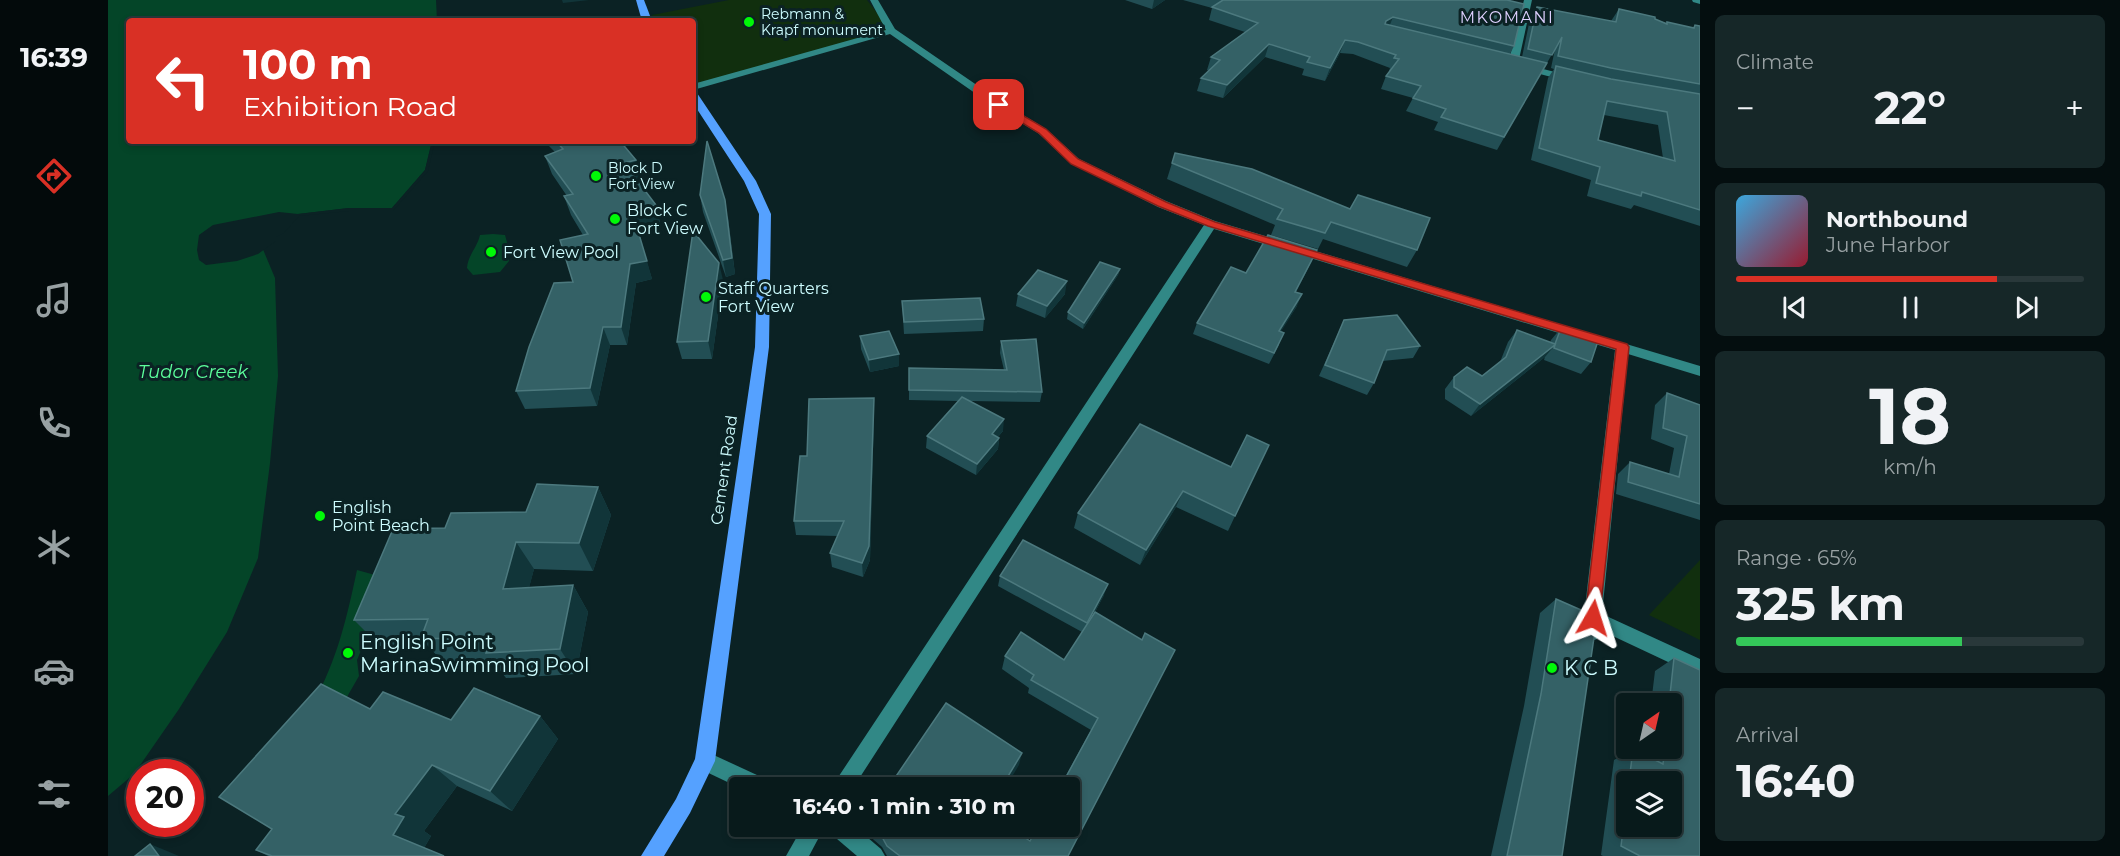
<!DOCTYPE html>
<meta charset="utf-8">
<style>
body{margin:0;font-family:Montserrat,sans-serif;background:#162728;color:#f1f3f6;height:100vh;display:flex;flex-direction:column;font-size:22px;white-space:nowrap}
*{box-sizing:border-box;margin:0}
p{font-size:20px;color:#98a1a3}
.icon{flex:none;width:33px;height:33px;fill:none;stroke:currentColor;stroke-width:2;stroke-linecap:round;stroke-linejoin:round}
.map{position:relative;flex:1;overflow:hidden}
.side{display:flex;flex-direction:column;gap:15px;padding:15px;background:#040e0f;width:420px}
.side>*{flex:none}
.guide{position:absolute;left:18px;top:18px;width:570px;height:126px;border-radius:6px;box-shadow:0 3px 9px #0003,0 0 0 2px #29383a;background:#d93025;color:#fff;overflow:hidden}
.needle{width:39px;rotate:34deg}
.controls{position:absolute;left:1508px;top:693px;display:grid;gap:12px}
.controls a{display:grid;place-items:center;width:66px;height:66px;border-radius:6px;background:#081a1b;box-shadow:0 3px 9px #0003,0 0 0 2px #29383a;font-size:30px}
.speed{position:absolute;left:18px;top:759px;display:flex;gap:12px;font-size:30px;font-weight:700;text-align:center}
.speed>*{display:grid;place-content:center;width:78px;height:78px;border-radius:50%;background:#081a1b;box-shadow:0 3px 9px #0003,0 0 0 2px #29383a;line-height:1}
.speed .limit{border:9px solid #d22;background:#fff;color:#111}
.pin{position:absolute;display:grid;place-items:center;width:51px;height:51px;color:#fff;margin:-26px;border-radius:12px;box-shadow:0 3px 9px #0006}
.me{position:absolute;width:66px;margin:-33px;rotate:6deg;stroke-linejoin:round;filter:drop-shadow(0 0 4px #0008)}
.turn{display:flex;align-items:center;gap:21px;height:126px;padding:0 18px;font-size:27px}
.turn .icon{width:78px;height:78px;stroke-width:2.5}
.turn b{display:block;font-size:42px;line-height:51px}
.big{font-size:45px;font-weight:700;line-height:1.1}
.side .card{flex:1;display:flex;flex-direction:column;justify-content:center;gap:9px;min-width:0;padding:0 21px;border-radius:9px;background:#162728}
.side .dial{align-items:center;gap:0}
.dial b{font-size:78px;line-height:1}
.song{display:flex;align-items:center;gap:18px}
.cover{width:72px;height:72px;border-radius:9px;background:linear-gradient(135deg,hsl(200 70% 55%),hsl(350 70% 35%))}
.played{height:6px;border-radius:3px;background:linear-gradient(90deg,#d93025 75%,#29383a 75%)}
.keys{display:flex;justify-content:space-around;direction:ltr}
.heat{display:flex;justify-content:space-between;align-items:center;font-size:33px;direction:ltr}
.charge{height:9px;border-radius:4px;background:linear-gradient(90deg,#34c759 65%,#29383a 0)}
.trip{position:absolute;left:621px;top:777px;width:351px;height:60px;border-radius:6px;background:#081a1b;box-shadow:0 3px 9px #0003,0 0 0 2px #29383a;font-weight:700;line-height:60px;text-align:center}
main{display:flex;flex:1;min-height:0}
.menu{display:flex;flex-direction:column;width:108px;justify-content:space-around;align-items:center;background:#030a0b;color:#98a1a3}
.menu .icon{width:42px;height:42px}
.menu .current{color:#d93025}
.menu b{font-size:27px;color:#f1f3f6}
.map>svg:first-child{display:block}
.green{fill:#112f0e}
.water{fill:#044528}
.pier{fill:#0b2224}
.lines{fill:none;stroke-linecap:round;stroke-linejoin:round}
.minor{fill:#318886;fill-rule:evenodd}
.major{fill:#55a1ff;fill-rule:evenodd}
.wall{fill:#224e54;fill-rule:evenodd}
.shaded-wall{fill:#113539}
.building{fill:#346166;stroke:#4c797e;stroke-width:1.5;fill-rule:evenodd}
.route{fill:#d93025;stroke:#8d1f18;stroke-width:1.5}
.poi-dot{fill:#00f907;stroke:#0b2224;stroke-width:2}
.labels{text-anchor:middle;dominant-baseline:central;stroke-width:6;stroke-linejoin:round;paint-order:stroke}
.far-poi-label{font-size:14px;fill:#cefdff;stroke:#0b2224;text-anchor:start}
.far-quarter-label{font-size:16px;letter-spacing:1.5px;fill:#ded0ff;stroke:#0b2224}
.poi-label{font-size:16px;fill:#cefdff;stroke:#0b2224;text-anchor:start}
.street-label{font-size:16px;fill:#cefdff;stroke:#0b2224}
.water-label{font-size:18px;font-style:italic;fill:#5cff9c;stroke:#0b2224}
.near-poi-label{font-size:20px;fill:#cefdff;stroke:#0b2224;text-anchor:start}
</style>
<main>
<nav class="menu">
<b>16:39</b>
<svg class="icon current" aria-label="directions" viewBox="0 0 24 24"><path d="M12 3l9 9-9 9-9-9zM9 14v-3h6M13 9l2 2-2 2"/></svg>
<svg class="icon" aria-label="music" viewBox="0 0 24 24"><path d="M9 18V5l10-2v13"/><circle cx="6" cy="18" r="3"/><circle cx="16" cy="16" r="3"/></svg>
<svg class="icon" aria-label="phone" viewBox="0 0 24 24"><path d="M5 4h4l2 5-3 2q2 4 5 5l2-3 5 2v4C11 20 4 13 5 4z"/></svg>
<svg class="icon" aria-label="climate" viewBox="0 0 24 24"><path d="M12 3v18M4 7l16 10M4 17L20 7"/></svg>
<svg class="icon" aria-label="car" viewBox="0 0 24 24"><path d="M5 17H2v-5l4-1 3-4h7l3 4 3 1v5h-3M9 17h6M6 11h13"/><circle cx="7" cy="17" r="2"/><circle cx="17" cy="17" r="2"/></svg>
<svg class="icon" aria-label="filters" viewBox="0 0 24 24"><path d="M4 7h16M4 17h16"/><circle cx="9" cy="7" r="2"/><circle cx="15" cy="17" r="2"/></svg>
</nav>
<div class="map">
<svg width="1592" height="856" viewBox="0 0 1592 856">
<rect width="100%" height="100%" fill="#0b2224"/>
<g class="green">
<path d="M621,0H759L783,31L585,85V21H546L544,15Z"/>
<path d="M1592,560V640L1541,615Z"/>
</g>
<g class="water">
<path d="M0,0H328L329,21H21V141H324L317,170L284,208H241L190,214L154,247L167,278L170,376L162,463L150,558L119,632L71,709L26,774L0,796Z"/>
<path d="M385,234L397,235L400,246L401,261L392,272L365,275L359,268C360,255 369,248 372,235Z"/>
<path d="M249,570L267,575L272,605L249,660L251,676L232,709L205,703C229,661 239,617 249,570Z"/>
</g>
<path class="pier" d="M324,141H327L320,171L285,211H241L191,216L176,233L168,237V241L150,254L129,261L98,265L91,260L89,250L91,235L105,225L171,212L190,214L241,208H284L317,170Z"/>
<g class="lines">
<g class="minor">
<path d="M762,0H770L787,29L895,103L938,129L971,159L1058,201L1107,221L1592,366V376L1520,354L1494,614L1592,659V677L1492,630L1489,639L1483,641L1477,639L1474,633L1507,350L1106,229L745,788H723L1096,225L1050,207L963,163L930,133L887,107L782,34L585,90V84L778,30Z"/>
<path d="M1416,0H1424L1410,64L1405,67L1400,64Z"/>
<path d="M1584,0H1592V4L1585,2Z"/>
<path d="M1416,64L1466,77L1467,79L1462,82L1413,69L1411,67Z"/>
<path d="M597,751L662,781L665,788H632L590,768L587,761L590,754Z"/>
<path d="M695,826H717L701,856H678Z"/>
<path d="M719,826H746L773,849L777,856H749L722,833Z"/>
</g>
<g class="major">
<path d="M528,0H536L544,21H534Z"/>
<path d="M585,92L589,93L648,181L663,214L661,347L607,761L582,813L556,856H533L568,799L587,759L647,347L651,214L636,181L585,103Z"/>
</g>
</g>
<g class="wall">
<path d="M1017,0H1057L1044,9Z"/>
<path d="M1075,0H1399L1406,46L1402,54L1414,57L1422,19L1429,7L1503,21L1511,9L1547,19L1558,23L1559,22L1585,28L1587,25L1592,26V226L1526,205L1523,209L1479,196L1483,180L1423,160L1440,78L1446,69L1443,68L1447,49L1389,150L1326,130L1330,122L1298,111L1305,98L1273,89L1278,76L1282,71H1281L1282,68L1245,54L1232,53L1217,81L1194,75L1196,69L1157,57L1115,98L1089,91L1093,78L1101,71L1099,70L1103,57L1137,32L1101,20L1104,8ZM1496,115L1550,125L1555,158L1490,140Z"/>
<path d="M436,141H525L515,144L532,178L528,179L548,205L552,223L529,230L544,279L528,283L519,345H502L489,406L417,409L408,391L465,282L475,235L463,215L456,196H459L444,174L437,156L447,152Z"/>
<path d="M1064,163L1309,250L1299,267L1215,239L1210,249L1163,235L1167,225L1059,179Z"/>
<path d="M592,195L620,217L627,274L618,277L595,212Z"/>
<path d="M1204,261L1188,292L1189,306L1172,332L1171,345L1161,364L1085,334L1089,323L1138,273Z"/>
<path d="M1012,269L1010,275L975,329L959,319L960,312Z"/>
<path d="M615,280L604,359H574L569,342Z"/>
<path d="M910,294H957L937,318L908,306Z"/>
<path d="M794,301L876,319L875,331L796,334Z"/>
<path d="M1236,320L1312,346L1305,358L1274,361L1266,383L1259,395L1211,376Z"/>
<path d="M1453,328L1483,362L1473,374L1436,360L1437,357L1363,416L1337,399V389L1346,377L1374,376L1392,362L1400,342L1409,330L1442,343L1443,340Z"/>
<path d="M752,336L791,366L762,372L753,349Z"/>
<path d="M893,341L934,392L932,402L862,401L895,431L890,437L891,438L890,449L868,475L818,448L819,436L850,401L801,400V368L896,370L892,353Z"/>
<path d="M1559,393L1592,405V520L1508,494L1510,474L1522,462L1561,474L1566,448L1543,439L1547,405Z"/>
<path d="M766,413L762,560L755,577L724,567L722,553L730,536L688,535L686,521L699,456Z"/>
<path d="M1123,467L1127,516L1120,531L1068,507L1032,565L966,528L970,513Z"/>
<path d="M490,487L503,515L485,571L426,569L421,587L465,585L480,612L468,674L398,678L388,665L336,663L319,645L272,646L246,620L337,528L418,512Z"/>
<path d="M892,576L996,595L987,612L1034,640L960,856H779L774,847L758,833L757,826L922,841L983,730L920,693L921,688L894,669L897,656L956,660L974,632L890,586Z"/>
<path d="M1448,599L1454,856H1383L1416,706L1432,613Z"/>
<path d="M1566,658L1592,856H1495L1493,855L1506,760L1525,749L1537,755L1538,748H1563V704H1543L1547,671ZM1518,782H1563L1518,826Z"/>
<path d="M432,716L450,739L404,811L349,786L316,831L323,836L316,848L336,856H160L148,850L343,720Z"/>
</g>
<g class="shaded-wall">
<path d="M454,0H481L455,3Z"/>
<path d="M1046,0H1057L1044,9Z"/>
<path d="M1285,17L1280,30L1273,33L1278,21Z"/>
<path d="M1237,40L1232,53L1217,81L1222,68Z"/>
<path d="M1161,44L1157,57L1115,98L1119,85Z"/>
<path d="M505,141H525L507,146Z"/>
<path d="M528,160L532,178L521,181L516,163Z"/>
<path d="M617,200L627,274L618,277L615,260Z"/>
<path d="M548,205L552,223L529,230L524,211Z"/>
<path d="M539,261L544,279L528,283L519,345L513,327L522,264Z"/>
<path d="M611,263L615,280L604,359L600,341Z"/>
<path d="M1012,269L1010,275L975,329L976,323Z"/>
<path d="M959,281L957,294L937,318L939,306Z"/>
<path d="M1194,294L1189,306L1166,343L1171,331Z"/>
<path d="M495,327L502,345L489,406L482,388Z"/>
<path d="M1447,345L1437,357L1363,416L1372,404Z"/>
<path d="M791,354V366L762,372L761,360Z"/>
<path d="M766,398V413L762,560L755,577L754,563Z"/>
<path d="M896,419L895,431L882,446L884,434Z"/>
<path d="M891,438L890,449L868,475L869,464Z"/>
<path d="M490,487L503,515L485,571L471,543Z"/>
<path d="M1075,491L1068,507L1032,565L1038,550Z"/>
<path d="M408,542L426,569L414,615L395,589Z"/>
<path d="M1000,584L996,595L976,633L979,623Z"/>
<path d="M465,585L480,612L468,674L452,649Z"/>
<path d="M432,716L450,739L404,811L382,791Z"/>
<path d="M914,753L911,765L897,788H893Z"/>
<path d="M324,765L349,786L316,831L323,836L313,853L285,835L287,814Z"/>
<path d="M42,844L71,856H51Z"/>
</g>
<g class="building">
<path d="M1115,0H1399L1416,4L1406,46L1285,17L1278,21L1277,24L1439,63L1396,137L1333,117L1338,109L1305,98L1313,86L1278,76L1291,59L1286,58L1288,55L1250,42L1237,40L1222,68L1199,62L1202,57L1161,44L1119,85L1093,78L1112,60L1103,57L1150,23L1104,7Z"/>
<path d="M1429,7L1508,22L1511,9L1547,17V19L1559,24V22L1586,28L1587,25L1592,26V84L1503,68L1450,56L1454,37L1444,55L1420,49Z"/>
<path d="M1448,66L1503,79L1592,94V210L1534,192L1533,196L1488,183L1492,167L1431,148ZM1499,101L1559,112L1567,161L1490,140Z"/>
<path d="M448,141H512L528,160L516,163L548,205L524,211L539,261L522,264L513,327H495L482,388L408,391L421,347L446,283L465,282L452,240L480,234L456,196L465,194L437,156L455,149Z"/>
<path d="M599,141L617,200L624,258L615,260L592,195Z"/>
<path d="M1067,153L1144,169L1242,209L1250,195L1322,218L1309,250L1223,222L1217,233L1169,219L1175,209L1064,163Z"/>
<path d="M585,231L611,263L600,341L569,342Z"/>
<path d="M1160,235L1209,250L1187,292L1194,294L1171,331L1176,333L1166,353L1089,323L1123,267L1138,273Z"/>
<path d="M992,262L1012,269L976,323L960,312Z"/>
<path d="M930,270L959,281L939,306L910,294Z"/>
<path d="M872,298L876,319L796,322L794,301Z"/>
<path d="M1289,315L1312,346L1279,350L1266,383L1217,365L1236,320Z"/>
<path d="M1453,328L1490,341L1483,362L1446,348L1447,345L1372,404L1346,387V377L1359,367L1374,376L1398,357L1409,330L1447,344Z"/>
<path d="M781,331L791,354L761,360L752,336Z"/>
<path d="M928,339L934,392L801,390V368L899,370L893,341Z"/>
<path d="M1559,393L1592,405V504L1520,482L1522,462L1571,477L1579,436L1555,428Z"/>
<path d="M854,397L896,419L884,434L891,438L869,464L819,436Z"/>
<path d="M766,398L761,546L754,563L722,553L736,521H686L692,456H699L701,399Z"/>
<path d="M1032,424L1123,467L1139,435L1161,445L1127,516L1075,491L1038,550L970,513Z"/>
<path d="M429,484L490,487L471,543L408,542L395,589L465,585L452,649L378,653L382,640L313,638L320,619L246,620L285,529L337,528L343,513L418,512Z"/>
<path d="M915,540L1000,584L979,623L892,576Z"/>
<path d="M1448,599L1489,617L1454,856H1399L1433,694Z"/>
<path d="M987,612L1034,640L1037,633L1067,650L960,856H792L779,846L774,837L761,826H900L922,841L930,826H962V788H952L990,718L923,680L926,675L897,656L913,632L956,660Z"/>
<path d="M1566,658L1592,670V856H1532L1513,846L1518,808V826H1563V782H1521L1525,749L1555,764L1557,748H1563V704H1561Z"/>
<path d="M213,684L262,709L275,692L343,720L366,688L432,716L382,791L324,765L287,814L296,817L285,835L336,856H164L148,850L164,829L111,797Z"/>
<path d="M838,703L914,753L893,788H780Z"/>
<path d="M42,844L51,856H27Z"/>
</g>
<path class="route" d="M888,103H894L938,129L970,159L1058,202L1107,222L1519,344L1521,347L1491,623L1485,625L1480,623L1477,618L1508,349L1100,226L1050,206L963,164L931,133L888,107Z"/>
<g class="poi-dot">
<circle cx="641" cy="22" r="6"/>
<circle cx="488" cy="176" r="6"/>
<circle cx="507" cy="219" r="6"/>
<circle cx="383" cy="252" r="6"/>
<circle cx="598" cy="297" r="6"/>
<circle cx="212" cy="516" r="6"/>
<circle cx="240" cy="653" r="6"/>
<circle cx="1444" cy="668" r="6"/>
</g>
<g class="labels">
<g class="far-poi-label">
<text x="653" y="14">Rebmann &amp;<tspan x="653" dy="16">Krapf monument</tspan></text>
<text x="500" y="168">Block D<tspan x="500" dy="16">Fort View</tspan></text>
</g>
<g class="far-quarter-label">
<text x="1399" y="17">MKOMANI</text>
</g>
<g class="poi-label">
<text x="519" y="210">Block C<tspan x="519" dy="18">Fort View</tspan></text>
<text x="395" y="252">Fort View Pool</text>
<text x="610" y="288">Staff Quarters<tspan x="610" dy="18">Fort View</tspan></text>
<text x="224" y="507">English<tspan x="224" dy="18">Point Beach</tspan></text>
</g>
<g class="street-label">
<text transform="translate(616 470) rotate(-82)">Cement Road</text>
</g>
<g class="water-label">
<text x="85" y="372">Tudor Creek</text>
</g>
<g class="near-poi-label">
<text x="252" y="642">English Point<tspan x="252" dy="23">MarinaSwimming Pool</tspan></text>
<text x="1456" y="668">K C B</text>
</g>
</g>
</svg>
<div class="controls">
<a><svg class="needle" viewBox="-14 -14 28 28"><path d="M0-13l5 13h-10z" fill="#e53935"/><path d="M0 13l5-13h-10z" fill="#98a1a3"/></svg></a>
<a><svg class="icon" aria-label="layers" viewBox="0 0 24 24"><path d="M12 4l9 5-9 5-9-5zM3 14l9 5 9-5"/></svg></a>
</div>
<div class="speed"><div class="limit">20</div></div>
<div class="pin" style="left:891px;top:105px;background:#d93025"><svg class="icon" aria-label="arrive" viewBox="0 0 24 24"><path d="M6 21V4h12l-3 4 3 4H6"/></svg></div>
<svg class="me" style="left:1485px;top:618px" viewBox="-20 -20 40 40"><path d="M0-17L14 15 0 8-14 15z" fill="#d93025" stroke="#fff" stroke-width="4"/></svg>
<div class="trip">16:40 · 1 min · 310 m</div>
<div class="guide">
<div class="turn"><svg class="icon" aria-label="left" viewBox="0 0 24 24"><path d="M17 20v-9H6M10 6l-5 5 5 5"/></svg><div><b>100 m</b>Exhibition Road</div></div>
</div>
</div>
<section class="side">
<div class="card"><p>Climate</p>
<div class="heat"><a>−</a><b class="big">22°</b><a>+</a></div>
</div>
<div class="card">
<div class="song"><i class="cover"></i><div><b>Northbound</b><p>June Harbor</p></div></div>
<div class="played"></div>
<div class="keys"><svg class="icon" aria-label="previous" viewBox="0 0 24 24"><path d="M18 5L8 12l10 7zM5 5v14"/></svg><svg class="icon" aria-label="pause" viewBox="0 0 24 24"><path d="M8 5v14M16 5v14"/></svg><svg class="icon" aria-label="next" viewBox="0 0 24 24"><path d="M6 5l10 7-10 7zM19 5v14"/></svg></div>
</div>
<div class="card dial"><b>18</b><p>km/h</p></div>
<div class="card"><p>Range · 65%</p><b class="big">325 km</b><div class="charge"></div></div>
<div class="card"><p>Arrival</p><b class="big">16:40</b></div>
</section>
</main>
